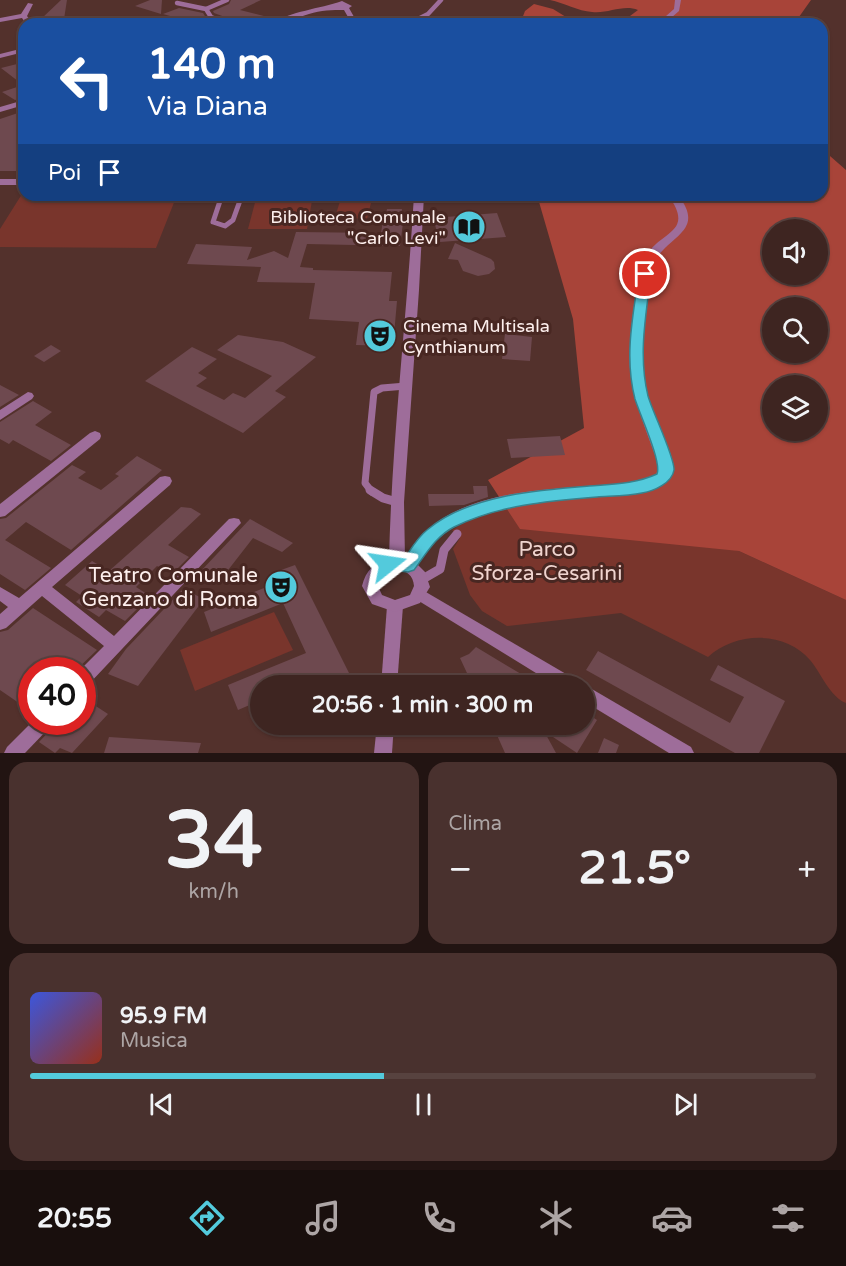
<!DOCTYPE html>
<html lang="it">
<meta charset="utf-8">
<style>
body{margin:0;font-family:"Varela Round",sans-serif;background:#49312e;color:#f1f3f6;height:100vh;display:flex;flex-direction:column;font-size:22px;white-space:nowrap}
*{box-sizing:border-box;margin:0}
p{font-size:20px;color:#ada5a5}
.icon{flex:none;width:33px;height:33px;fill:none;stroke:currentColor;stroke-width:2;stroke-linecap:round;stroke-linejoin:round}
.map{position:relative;height:753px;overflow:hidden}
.side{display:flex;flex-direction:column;gap:9px;padding:9px;background:#221412;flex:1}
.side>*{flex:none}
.top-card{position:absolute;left:18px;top:18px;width:810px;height:183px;border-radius:18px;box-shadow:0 2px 4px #0004,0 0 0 2px #57423f;background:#1a4fa0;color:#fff;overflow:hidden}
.fabs{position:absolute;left:762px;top:219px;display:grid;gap:12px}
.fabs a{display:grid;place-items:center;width:66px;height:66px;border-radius:50%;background:#3e2521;box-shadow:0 2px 4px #0004,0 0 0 2px #57423f;font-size:30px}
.speed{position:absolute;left:18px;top:657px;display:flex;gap:12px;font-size:30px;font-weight:700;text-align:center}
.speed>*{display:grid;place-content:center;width:78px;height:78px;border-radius:50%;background:#3e2521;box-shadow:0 2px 4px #0004,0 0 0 2px #57423f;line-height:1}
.speed .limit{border:9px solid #d22;background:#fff;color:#111}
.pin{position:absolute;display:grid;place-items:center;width:51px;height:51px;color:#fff;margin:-26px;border:3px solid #fff;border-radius:50%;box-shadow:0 2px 6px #0007}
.me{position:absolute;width:66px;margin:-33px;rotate:75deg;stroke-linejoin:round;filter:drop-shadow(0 0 4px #0008)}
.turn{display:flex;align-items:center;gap:21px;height:126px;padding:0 30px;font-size:27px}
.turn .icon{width:78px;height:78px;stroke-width:2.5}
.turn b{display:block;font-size:42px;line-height:51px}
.then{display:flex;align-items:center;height:57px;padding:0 30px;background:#0003;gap:12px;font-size:22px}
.big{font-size:45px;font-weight:800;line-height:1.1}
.side .widget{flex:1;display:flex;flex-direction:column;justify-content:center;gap:9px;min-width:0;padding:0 21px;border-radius:18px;background:#49312e}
.side .dial{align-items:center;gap:0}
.dial b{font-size:78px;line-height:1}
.song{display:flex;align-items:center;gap:18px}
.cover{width:72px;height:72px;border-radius:9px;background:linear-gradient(135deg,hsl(230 70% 55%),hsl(10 70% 35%))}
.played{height:6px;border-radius:3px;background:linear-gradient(90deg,#53cadc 45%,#57423f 45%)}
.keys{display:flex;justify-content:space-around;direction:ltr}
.heat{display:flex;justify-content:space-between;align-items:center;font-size:33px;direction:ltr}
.side .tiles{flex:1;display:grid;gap:9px;grid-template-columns:1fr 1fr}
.widget:last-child{grid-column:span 2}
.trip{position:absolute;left:250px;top:675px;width:345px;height:60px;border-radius:30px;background:#3e2521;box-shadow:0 2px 4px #0004,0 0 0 2px #57423f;font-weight:800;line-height:60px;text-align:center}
.dock{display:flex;height:96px;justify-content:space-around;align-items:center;background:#190f0d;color:#ada5a5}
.dock .icon{width:42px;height:42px}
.dock .active{color:#53cadc}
.dock b{font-size:27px;color:#f1f3f6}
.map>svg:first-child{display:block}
.green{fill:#79352c}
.forest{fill:#a84439;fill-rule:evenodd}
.building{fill:#6e494f}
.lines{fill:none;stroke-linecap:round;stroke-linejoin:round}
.service-far3{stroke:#9e6d9a;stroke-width:4.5}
.service-far2{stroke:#9e6d9a;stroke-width:5}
.service-far1{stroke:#9e6d9a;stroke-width:7}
.service{stroke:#9e6d9a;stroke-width:9}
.minor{fill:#9e6d9a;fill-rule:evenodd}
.tertiary{fill:#9e6d9a;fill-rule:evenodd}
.route{fill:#53cadc;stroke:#36838f;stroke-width:1.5}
.labels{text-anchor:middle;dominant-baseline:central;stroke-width:6;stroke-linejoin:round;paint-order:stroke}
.poi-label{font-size:18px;fill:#fdefed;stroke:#482722;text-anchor:end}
.near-park-label{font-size:21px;fill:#f0d4cf;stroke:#482722}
.near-poi-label{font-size:21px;fill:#fdefed;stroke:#482722;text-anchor:end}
</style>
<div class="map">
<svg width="846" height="753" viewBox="0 0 846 753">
<rect width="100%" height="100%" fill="#53312c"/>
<g class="green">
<path d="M22,194L24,195H177L156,248L0,247V229Z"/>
<path d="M257,195H313L307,229H248Z"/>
<path d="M342,195H373L367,219L335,217Z"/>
<path d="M535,502L739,551L846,600V703C830,697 821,673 810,660C785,630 735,632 708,657L621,613L507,626L482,611L470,595L453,549L460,538L452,530C477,514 506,508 535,502Z"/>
<path d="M274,612L293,650L195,691L180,650Z"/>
</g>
<g class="forest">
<path d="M550,0H811L794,24H600L622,22L638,10C623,4 608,14 592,12C578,11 564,3 550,0Z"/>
<path d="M534,4L553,9L566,17L565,24H520L525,11Z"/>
<path d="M822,149L846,170V600L739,551L520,529L488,480L584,428L573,319L537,195H822ZM772,230H818V274H772ZM772,308H818V352H772ZM772,386H818V430H772Z"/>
</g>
<g class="building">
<path d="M61,0H67L64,19L40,20Z"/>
<path d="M150,0H162L161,14L135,6Z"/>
<path d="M231,0H261L240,10L264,16V19L233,20L214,13L213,11L229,4Z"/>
<path d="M179,8L203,13L210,24H198L163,14Z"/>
<path d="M17,64L24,69V98L15,100L2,92L23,85L1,68Z"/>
<path d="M24,111V171H0V119Z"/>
<path d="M387,209H402L401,215H404L400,246L307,244L300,267L313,268V270L392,272L389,301H397L393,346L356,345L359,322L309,319L315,283L257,282L261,267L187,264L196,244L252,247L247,260L274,251L288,258L296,232L381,233L384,214H386Z"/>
<path d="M497,213L506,237L440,242L433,218Z"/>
<path d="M455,243L491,259L494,262L495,269L489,274L478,276L463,271L458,260L448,259Z"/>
<path d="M505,334L532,337L530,361L502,359Z"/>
<path d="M238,335L283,342L316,357L275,391L286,397L243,433L145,381L192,347L217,359L198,373L207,378L196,386L224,400L233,393L245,398L272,376L217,350Z"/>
<path d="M51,345L61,351L44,362L34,356Z"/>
<path d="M0,385L19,395L0,407Z"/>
<path d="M33,401L52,412L35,425L71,445L51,461L13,440L9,444L0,439V422Z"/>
<path d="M560,436L565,455L511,458L507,439Z"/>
<path d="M137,456L162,470L71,550L26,522L5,540L51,568L25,590L0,574V519L6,518L72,465L86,472L78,478L101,490L119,476L115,474Z"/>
<path d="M473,486H487L488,497L464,505L429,506L428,494H474Z"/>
<path d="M181,507L191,508L201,514L168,545L189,557L172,574L157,566L136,587L150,596L125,621L106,610L99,617L76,602L82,596L65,585L92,561L109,571Z"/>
<path d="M250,519L293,543L282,552L253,538L218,583L199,573Z"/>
<path d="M295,565L351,677L332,686H322L318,676L295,686H261V700L238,710L228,685L306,653L283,603L211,632L204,612L274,584L270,574Z"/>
<path d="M183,589L204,599L138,686L108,674L126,649Z"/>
<path d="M33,608L97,650L76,670H32V712L0,690V632L8,630Z"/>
<path d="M476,647L521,674L514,686H473L460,658L469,654Z"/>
<path d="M598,651L730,723L744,697L710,680L718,665L785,701L759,753H735L586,670Z"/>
<path d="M82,697L108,714L72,753L60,748L55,753L39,742L58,722H82Z"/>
<path d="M585,712L597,720L577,753L544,731L556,753H505L492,724H585Z"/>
<path d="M109,737L201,743L198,753H104Z"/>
<path d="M604,738L619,745L616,753H598Z"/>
</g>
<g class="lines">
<g class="service-far3">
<path d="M177,3L206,9L211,17L231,24"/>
<path d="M206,9L227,0"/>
<path d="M408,24L428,14L441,0"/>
</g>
<path class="service-far2" d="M222,195L213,222L225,226L233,220L242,195"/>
<path class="service-far1" d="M372,492L365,483L374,392L382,388L406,386"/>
<g class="service">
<path d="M370,490L383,498L397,502"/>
<path d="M421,580L440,569L444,550L457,534"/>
</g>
<g class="minor">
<path d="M342,1L352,6L349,8L358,24H352L344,10C332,10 321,10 309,14C296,18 285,24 271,24C291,11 319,9 342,1Z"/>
<path d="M28,3L33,4L27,16L33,24H26L22,18L0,22V18L21,14Z"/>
<path d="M84,20L86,21V23L40,24L43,22Z"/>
<path d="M24,48V52L0,58V54Z"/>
<path d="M24,100V105L0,112V107Z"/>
<path d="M28,392L32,393L34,396L32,399L0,420V410Z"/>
<path d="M95,431L100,433L101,436L100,439L5,516L0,517V504L90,433Z"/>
<path d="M165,476L170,477L172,481L170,485L52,587L114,636L229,519L234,518L239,519L241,523L88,685L82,687V670H80L104,646L42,596L6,628L0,630V614L8,607L0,601V587L19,598L160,477Z"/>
<path d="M419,588L578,681L580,686H557L414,598L411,594L414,590Z"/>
<path d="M395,600L400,601L403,606L397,686H381L387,606L390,601Z"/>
<path d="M585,685L691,747L694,753H669L585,702Z"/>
<path d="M32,722H51L49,728L25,753H4L7,747Z"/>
<path d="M377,724H394L392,753H374Z"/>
</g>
<g class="tertiary">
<path d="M675,0H681L679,11L664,24H657L674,9Z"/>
<rect x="0" y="179" width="24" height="6"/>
<path d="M414,195H424L419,290L404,502L405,559C410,550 416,540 424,533C475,484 567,490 632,484L644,481L656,475L659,466C648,435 634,403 630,369C628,347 633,324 637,301C639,289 639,272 644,260C657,230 697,235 668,195H678C705,230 672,234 654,261C649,296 639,333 642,368C645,402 661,434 673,466L667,482C645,495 620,495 595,496C530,500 456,503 417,564L425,572L430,587L420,603L395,612L372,604L362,586C366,570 374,563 389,559C392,437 407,316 414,195ZM396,569C407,571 413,575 414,586L410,595L395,600L382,595L378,586C380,576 386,571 396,569Z"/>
</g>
</g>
<path class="route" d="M645,270L651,274C646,315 638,355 648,396C653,413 675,458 674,470C672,483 654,491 642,493C628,496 612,496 597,497C548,501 499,505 454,527C436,536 426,554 414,570L408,572L382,569L380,564L382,560L404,559C411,549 418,537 427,530C468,495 538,490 589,486C613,484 635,484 657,474C662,462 640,415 635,399C624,357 633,315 639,274Z"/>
<defs>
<symbol id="library-disc" viewBox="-11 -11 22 22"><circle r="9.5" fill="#53cadc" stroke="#482722"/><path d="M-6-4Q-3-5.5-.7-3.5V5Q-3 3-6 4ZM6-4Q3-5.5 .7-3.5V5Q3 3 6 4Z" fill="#111"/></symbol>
<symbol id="theatre-disc" viewBox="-11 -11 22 22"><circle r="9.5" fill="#53cadc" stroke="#482722"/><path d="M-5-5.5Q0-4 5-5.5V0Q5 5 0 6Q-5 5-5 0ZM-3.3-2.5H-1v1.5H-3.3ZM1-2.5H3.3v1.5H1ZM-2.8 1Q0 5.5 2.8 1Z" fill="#111"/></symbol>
</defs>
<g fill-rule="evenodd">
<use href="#library-disc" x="450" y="208" width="38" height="38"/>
<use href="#theatre-disc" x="361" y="317" width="38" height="38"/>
<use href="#theatre-disc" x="262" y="568" width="38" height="38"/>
</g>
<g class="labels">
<g class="poi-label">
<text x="446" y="217">Biblioteca Comunale<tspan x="446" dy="21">"Carlo Levi"</tspan></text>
<text x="403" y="326" text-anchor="start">Cinema Multisala<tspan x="403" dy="21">Cynthianum</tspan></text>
</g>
<g class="near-park-label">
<text x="547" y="549">Parco<tspan x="547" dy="24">Sforza-Cesarini</tspan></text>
</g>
<g class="near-poi-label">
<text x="258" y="575">Teatro Comunale<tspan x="258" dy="24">Genzano di Roma</tspan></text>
</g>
</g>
</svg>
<div class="fabs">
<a><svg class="icon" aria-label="sound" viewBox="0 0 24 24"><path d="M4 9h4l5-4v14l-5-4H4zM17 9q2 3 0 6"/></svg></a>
<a><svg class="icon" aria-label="search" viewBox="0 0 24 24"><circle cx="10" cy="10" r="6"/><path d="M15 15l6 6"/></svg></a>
<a><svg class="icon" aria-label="layers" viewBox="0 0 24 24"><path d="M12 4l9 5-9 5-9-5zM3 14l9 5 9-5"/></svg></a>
</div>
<div class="speed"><div class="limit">40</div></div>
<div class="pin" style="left:645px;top:274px;background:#d93025"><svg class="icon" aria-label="arrive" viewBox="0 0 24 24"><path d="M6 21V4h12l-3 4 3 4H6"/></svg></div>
<svg class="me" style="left:388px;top:564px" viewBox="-20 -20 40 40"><path d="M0-17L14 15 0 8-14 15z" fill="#53cadc" stroke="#fff" stroke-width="4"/></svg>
<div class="trip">20:56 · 1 min · 300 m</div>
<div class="top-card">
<div class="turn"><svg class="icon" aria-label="left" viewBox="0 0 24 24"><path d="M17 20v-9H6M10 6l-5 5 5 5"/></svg><div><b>140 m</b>Via Diana</div></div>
<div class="then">Poi<svg class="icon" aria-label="arrive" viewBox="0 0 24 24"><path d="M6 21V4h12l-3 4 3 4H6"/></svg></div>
</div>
</div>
<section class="side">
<div class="tiles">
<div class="widget dial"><b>34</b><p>km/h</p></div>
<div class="widget"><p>Clima</p>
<div class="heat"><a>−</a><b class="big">21.5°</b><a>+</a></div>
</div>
<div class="widget">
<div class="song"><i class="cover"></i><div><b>95.9 FM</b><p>Musica</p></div></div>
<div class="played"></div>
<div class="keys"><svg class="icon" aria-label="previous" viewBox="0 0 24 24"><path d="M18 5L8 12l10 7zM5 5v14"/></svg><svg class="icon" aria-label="pause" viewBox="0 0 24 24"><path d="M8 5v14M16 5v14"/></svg><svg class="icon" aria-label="next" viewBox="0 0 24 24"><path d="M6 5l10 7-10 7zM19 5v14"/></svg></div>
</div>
</div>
</section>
<nav class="dock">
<b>20:55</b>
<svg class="icon active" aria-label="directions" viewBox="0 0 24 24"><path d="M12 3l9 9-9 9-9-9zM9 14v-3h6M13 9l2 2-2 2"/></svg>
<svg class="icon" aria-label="music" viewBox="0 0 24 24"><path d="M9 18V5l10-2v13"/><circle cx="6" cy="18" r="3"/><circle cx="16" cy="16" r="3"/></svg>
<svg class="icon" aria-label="phone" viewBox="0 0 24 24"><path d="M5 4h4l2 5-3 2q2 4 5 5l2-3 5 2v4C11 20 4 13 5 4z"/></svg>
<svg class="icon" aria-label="climate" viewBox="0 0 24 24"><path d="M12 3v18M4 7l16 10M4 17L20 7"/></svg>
<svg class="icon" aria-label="car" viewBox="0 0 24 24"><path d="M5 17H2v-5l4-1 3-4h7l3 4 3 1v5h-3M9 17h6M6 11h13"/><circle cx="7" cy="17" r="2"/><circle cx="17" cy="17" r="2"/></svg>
<svg class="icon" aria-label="filters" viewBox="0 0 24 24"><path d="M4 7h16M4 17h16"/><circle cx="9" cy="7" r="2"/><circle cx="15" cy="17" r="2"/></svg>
</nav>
